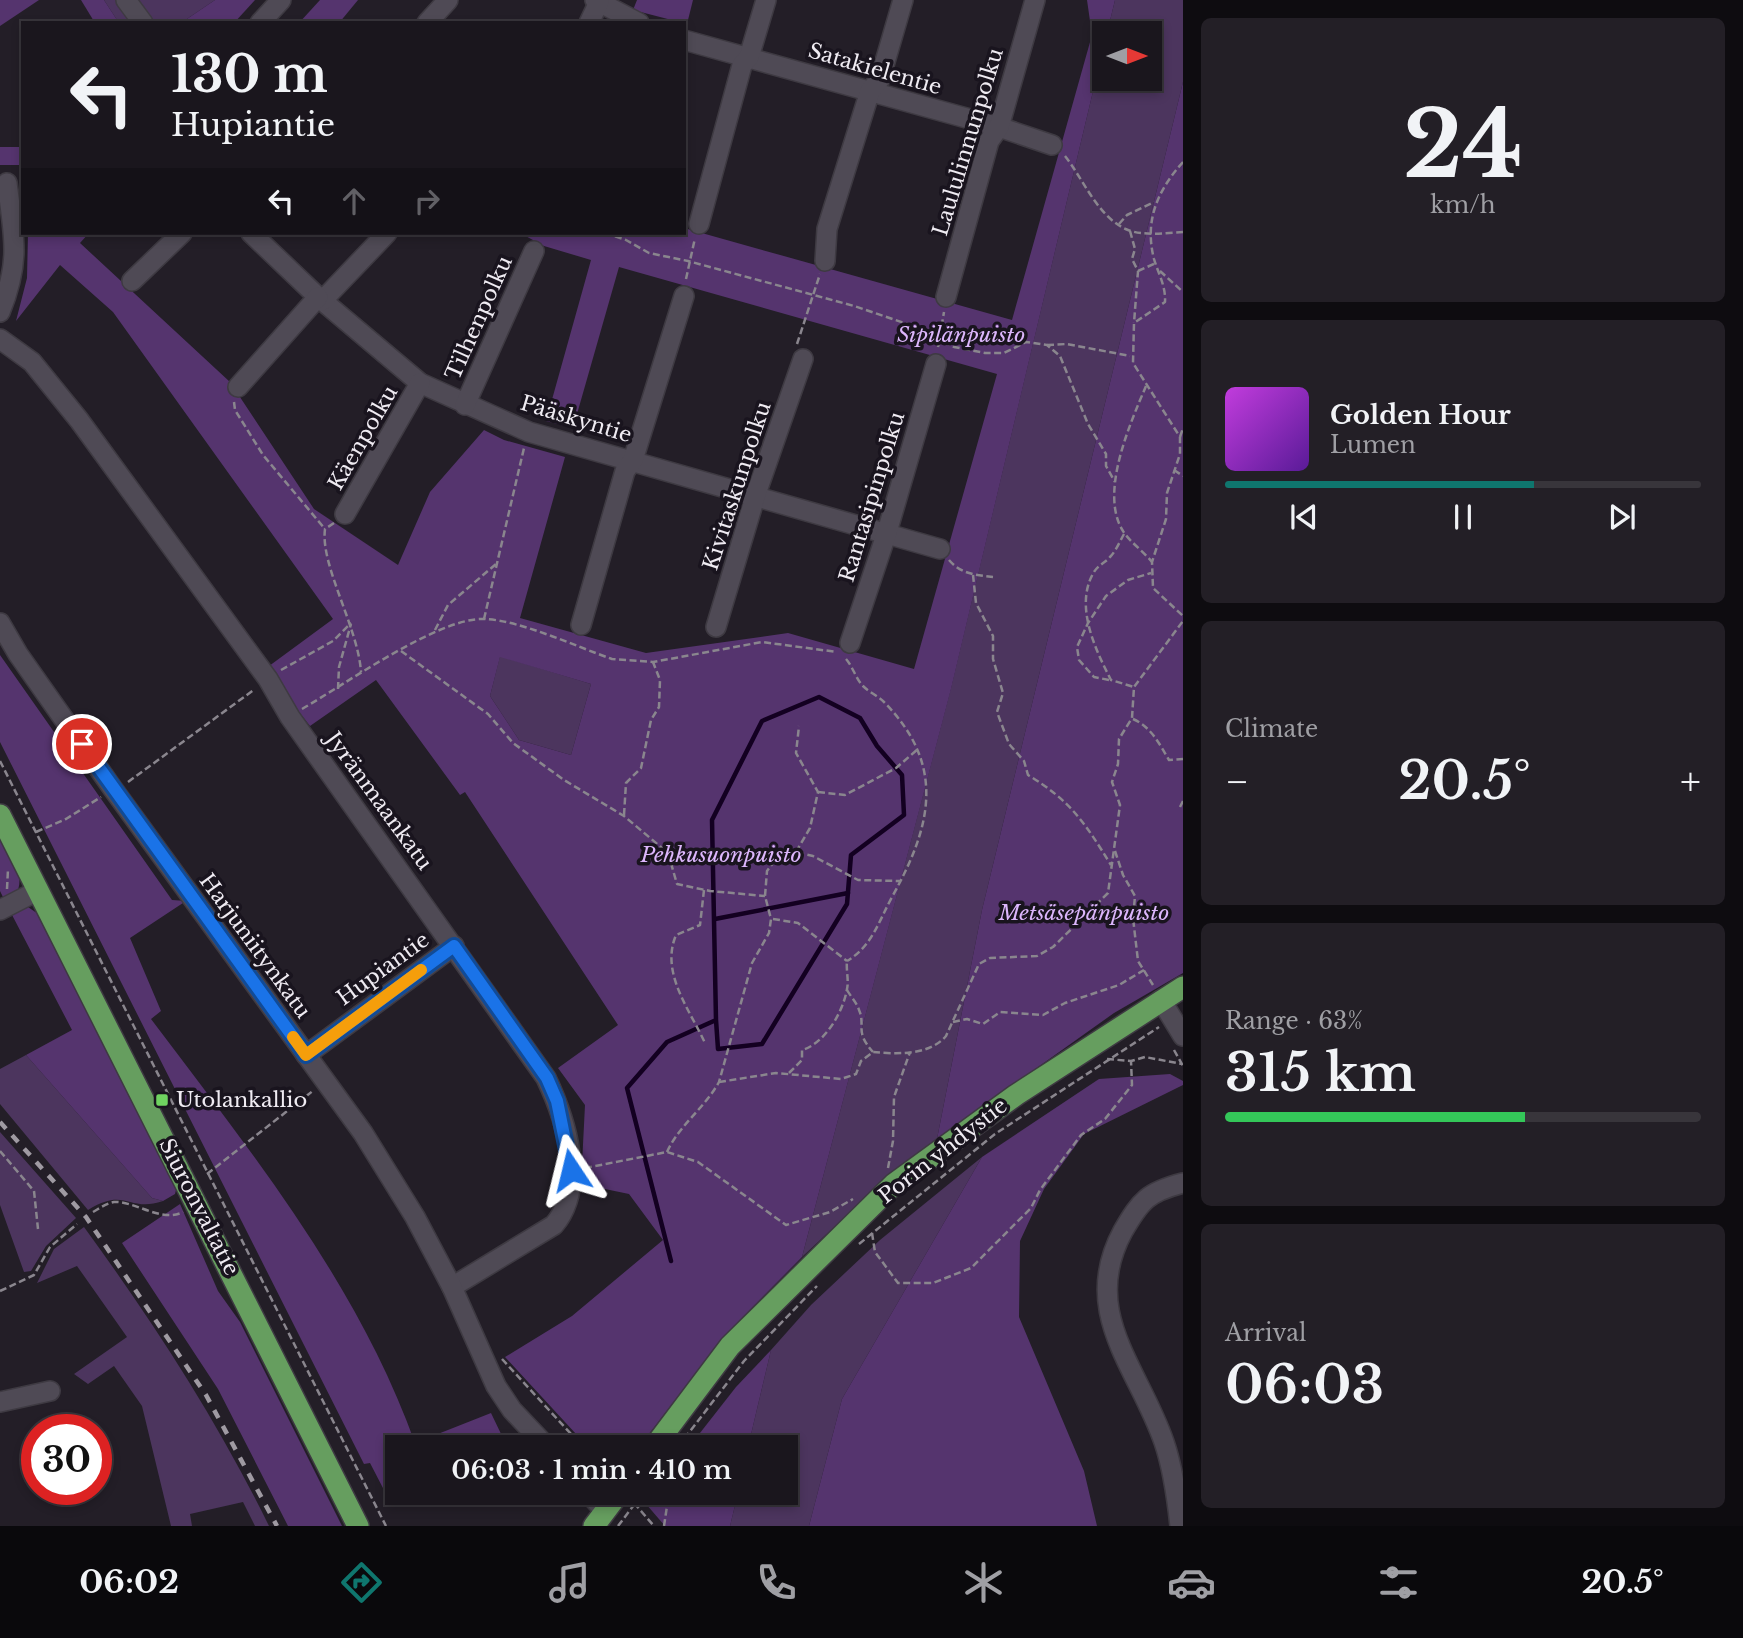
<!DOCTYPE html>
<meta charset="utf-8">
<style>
body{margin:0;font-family:"Libre Baskerville",serif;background:#231f26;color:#f1f3f6;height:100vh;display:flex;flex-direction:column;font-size:26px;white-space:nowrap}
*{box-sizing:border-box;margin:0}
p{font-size:23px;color:#9f9fa4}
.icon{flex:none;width:38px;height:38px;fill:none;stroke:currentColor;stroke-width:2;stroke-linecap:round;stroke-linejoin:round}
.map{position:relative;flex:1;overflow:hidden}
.drawer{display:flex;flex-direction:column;gap:18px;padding:18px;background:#0e0c10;width:560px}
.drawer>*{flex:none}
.hud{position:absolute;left:21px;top:21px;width:665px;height:214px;border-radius:0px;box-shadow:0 4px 10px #0003,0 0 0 2px #38353b;background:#1a161d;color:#f1f3f6;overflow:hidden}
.needle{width:46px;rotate:90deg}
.fabs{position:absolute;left:1092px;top:21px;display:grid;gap:14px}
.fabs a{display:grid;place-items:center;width:70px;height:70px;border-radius:0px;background:#1a161d;box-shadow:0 4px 10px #0003,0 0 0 2px #38353b;font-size:35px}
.speed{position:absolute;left:21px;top:1414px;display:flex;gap:14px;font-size:35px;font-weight:700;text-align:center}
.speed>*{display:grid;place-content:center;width:91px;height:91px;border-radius:50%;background:#1a161d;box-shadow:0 4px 10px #0003,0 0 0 2px #38353b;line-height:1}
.speed .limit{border:10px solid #d22;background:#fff;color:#111}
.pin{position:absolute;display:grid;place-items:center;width:60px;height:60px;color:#fff;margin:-30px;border:4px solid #fff;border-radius:50%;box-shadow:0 2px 7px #0007}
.me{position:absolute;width:77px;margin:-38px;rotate:350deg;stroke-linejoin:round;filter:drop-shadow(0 0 5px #0008)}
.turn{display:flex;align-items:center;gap:24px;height:147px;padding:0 35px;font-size:32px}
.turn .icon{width:91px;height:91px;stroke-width:2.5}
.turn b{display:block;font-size:49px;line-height:60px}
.lanes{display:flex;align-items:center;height:66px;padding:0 35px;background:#0003;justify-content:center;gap:35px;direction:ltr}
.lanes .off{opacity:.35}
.big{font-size:52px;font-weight:600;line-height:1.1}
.drawer .tile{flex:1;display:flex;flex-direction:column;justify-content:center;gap:10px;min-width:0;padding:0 24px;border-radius:10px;background:#231f26}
.drawer .dial{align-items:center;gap:0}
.dial b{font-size:91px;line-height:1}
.song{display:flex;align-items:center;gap:21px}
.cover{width:84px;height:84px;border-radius:10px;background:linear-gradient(135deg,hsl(290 70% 55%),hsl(270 70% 35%))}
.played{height:7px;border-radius:4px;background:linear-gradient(90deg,#0f766e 65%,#38353b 65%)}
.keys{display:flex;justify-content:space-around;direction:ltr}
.heat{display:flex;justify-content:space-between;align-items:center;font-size:38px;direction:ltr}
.charge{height:10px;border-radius:5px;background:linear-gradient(90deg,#34c759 63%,#38353b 0)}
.trip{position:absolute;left:385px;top:1435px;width:413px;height:70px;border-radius:0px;background:#1a161d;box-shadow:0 4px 10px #0003,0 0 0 2px #38353b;font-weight:600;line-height:70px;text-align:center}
.dock{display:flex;height:112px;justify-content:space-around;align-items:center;background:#0a090c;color:#9f9fa4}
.dock .icon{width:49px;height:49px}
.dock .selected{color:#0f766e}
.dock b{font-size:32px;color:#f1f3f6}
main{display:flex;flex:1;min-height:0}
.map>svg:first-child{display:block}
.green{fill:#4c355e}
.forest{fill:#55346e;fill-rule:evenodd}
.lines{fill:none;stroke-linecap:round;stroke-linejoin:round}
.stream{stroke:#130021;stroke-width:4.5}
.minor-casing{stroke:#3e3a42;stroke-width:22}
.major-casing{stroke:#3e3a42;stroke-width:24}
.path{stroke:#8a868e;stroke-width:2.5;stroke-dasharray:7 3.5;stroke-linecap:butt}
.minor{stroke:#4f4a55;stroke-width:19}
.major{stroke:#669e5f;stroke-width:21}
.rail{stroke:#9f9aa2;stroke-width:4.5;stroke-dasharray:9 9;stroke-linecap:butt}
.route-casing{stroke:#114b97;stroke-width:18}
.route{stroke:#1a73e8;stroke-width:12}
.slow{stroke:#f59e0b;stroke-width:12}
.poi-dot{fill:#6fd360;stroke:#19141e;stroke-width:2.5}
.labels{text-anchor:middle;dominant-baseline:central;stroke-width:7;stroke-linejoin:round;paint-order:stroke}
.street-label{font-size:21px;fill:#efebf2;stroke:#19141e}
.park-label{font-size:21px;font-style:italic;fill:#dcb6fc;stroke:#19141e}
.poi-label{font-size:21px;fill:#efebf2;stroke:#19141e;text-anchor:start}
</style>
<main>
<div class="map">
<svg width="1183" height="1526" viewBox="0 0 1183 1526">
<rect width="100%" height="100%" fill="#231e27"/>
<g class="green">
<path d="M104,0H215L181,23H119Z"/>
<path d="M1115,0H1183V82L982,910L937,1139L895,1170L802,1257L951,688L1104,45V79H1150V33H1107Z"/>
<path d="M500,656L591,684L571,755L519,740L490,696Z"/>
<path d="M26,1055L152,1198L163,1201C128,1213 126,1186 88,1210L0,1104V1069Z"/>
<path d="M0,1132L76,1218L46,1246L31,1271L24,1272L0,1205Z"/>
<path d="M982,1157L842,1399L809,1526H730L738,1493H786V1447H748L771,1350L811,1305L880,1240Z"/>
<path d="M84,1227C154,1323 217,1420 269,1526H255L243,1502L190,1514L192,1526H171L142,1406L114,1366L88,1384L74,1374L127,1337L77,1266L37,1283L54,1249Z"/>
</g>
<g class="forest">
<path d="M0,0H39L0,26Z"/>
<path d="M81,0H104L119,23H95Z"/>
<path d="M215,0H255L234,23H181Z"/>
<path d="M320,0H358L339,23H299Z"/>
<path d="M637,0H693L687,24L633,10Z"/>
<path d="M1087,0H1115L1107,33H1104V45L951,689L802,1257L726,1334L639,1447H588L505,1357L572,1316L663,1240L629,1194L581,1184L585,1105L558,1068L618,1025L465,792L460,795L376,680L310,726L265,669L333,619L113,312L60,265L16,321L27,278L28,233H89L80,243L230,382L314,509L398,565L430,492L484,430L504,440L565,457L520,618L646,653L788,633L914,669L997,374L619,267L573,428L546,421L591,260L544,246L520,233H684V228L1012,320L1092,35ZM500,657L591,684L571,755L519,740L490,696Z"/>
<path d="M1183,82V973L1114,1013L937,1139L982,910Z"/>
<rect x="0" y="147" width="23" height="18"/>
<path d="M0,655L172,900L186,901L130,938L161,1011L151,1019C251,1152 358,1284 415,1443L491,1413L503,1438L482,1447H397V1484L384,1490L370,1463L364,1464L0,742Z"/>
<path d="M0,838C10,855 28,876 15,896L5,901L0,891Z"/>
<path d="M28,907L44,918L177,1186L175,1194L163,1201L152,1198L26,1055L72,1030L11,913Z"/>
<path d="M1170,1074L1183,1081V1085L1084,1134L1044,1189L1020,1241L1019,1317L1084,1471L1097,1526H809L842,1399L982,1157L1099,1079Z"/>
<path d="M180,1204L218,1291L240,1322L342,1526H288L218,1389L122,1243Z"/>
<path d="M771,1350L748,1447H689L736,1387Z"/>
<path d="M654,1493H738L730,1526H665L646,1504Z"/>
</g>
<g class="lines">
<g class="stream">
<path d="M715,919L848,893"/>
<path d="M671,1261L627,1088L667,1042L716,1020L712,820L762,721L819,697L860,718L877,746L902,775L904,815L851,855L847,904L762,1044L718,1049L716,1020"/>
</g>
<defs>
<g id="minor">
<path d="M126,0L143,23"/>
<path d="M595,0L639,23"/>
<path d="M260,23L281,0"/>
<path d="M427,23L448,0"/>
<path d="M589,23L599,2"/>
<path d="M684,40L999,127L1052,145"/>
<path d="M699,224L742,65L749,57L766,0"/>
<path d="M251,233L318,297L420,383L529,432L940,549"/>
<path d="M825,261L827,229L870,91L880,79L903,0"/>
<path d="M132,281L182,233"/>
<path d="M946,297L989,141L999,127L1035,0"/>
<path d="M322,301L387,233"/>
<path d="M0,312C21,261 14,236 7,183"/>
<path d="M0,339L32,362L79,420L268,679L290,717L546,1078C566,1120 587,1186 554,1225L452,1287"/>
<path d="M238,387L318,297"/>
<path d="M465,405L534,251"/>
<path d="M345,514L420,383"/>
<path d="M0,623L18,654L113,789L363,1133L415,1217L452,1287L496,1386L512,1410L547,1447"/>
<path d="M581,625L625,471L633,460L684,296"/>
<path d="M716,627L756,494L803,359"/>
<path d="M850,643L887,532L936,364"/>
<path d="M0,910L37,891"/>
<path d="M1161,1000L1183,1036"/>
<path d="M306,1055L454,946"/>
<path d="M0,1402L50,1391"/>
<path d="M588,1493L605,1511"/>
<path d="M1180,1526C1177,1498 1173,1468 1164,1442C1138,1367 1079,1312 1123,1231C1141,1200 1148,1192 1183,1183"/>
</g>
<g id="major">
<path d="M0,815L358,1526"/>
<path d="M654,1447L730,1346L894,1184L1016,1095L1183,987"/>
<path d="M594,1526L619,1493"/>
</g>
</defs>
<use href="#minor" class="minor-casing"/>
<use href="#major" class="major-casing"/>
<g class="path">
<path d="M1065,156C1084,180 1098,218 1128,230C1143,236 1167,233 1183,232"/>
<path d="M1183,162C1158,190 1144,220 1154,259C1158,273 1166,286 1165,302L1134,323L1133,363L1180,437V454L1167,493L1166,519L1152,562L1153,588L1183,616"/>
<path d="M1119,224L1127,215L1154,202"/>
<path d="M1130,231L1135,249L1132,259L1138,271L1134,323"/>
<path d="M605,233L626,240L649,253L688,261L854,306L919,328L954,347L985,353H1004L1026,342L1047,345L1060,356L1088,424L1106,454V466L1115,482"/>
<path d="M1138,271L1156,263"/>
<path d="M1160,271L1183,292"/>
<path d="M686,279L695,238"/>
<path d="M797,344L820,274"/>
<path d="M1047,345L1067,344L1130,356"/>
<path d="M938,347L944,312"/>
<path d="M1146,386C1130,424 1099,493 1123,531C1128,540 1144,552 1152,562"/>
<path d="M234,402L235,410L263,455L325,529"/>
<path d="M1180,437L1183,428"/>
<path d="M1174,470L1183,476"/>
<path d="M334,523L325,529C320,565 358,627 361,672"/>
<path d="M1124,534C1120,541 1116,551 1110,557C1105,563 1098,565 1094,572C1074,605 1095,649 1111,680L1134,687"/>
<path d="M949,560C961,574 975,575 993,577"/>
<path d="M973,575L976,603L993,636V659L1003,693L997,712L1009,744L1024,761L1028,775C1071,801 1085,823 1111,865"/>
<path d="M484,619L524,448"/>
<path d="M435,630L448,605L496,564"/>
<path d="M401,651L488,714L513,743L564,780L624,816L668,853L677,884L710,891L765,896"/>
<path d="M846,659C853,667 856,679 863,686C869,692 878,696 884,702C947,766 931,827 892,897C878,923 872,946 847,961"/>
<path d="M281,670L333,641L351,623"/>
<path d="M1109,680L1094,677L1079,660L1077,647L1088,623L1106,596L1128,580L1151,573"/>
<path d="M338,689L339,667L351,624"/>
<path d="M302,709C344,685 439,617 484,619C520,620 577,647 612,659L653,662L762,642L837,652"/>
<path d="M1133,719C1151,727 1159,743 1169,760L1183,759"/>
<path d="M0,761L386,1526"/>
<path d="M128,782L255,689"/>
<path d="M818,792L845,795L896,768L918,749"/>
<path d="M1180,807L1183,801"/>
<path d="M624,815L626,783L641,768L651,720L659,707L660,680L653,662"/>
<path d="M36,832L66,819L101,797"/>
<path d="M1115,851L1123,875L1135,896L1133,918L1138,961L1153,985"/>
<path d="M796,852L810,828L818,792L796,753L799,726"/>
<path d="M7,889L8,869"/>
<path d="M704,890L700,925L676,935C660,973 690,1010 705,1043"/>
<path d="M773,919L798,923L847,961"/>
<path d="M847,990C851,997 857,1003 859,1010C866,1026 854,1031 873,1052"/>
<path d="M953,1022L967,1019L983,1024L1000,1012L1043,1015L1065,1003L1119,985L1144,970"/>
<path d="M1174,1050L1183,1066"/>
<path d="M1107,1059L1131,1061L1145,1057L1182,1064"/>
<path d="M789,1073L802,1060V1050C824,1044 843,1013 847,989C849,980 846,971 847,961"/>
<path d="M719,1082L776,1073L841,1079L856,1074L861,1061L873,1052C896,1054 929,1056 946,1036L979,964L990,958L1037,956L1053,947L1108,893L1120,805L1112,782L1118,764L1119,739L1132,718L1134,687L1183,621"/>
<path d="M0,1151L34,1191L38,1229"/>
<path d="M667,1152C680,1124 704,1109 719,1082L752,963L769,933L771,919L765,896L767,871L773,863L782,854L796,852L813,856L858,880L901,881"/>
<path d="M585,1168L667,1152L698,1162L786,1225L830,1212L853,1199"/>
<path d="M888,1168L893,1141L894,1097L910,1052"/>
<path d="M207,1174L314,1090"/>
<path d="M93,1212C100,1208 107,1203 114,1202C136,1201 161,1223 183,1212"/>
<path d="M872,1233L875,1252L898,1283H933L971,1268L1031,1208L1040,1190L1081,1135L1105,1119L1132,1085L1131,1061"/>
<path d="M859,1244L995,1134L1159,1027"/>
<path d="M0,1291L34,1275L50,1247L77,1224"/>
<path d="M502,1359L583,1447"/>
<path d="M678,1447L744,1361L817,1286"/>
<path d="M634,1503L654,1526"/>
<path d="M618,1526L643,1493"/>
<path d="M664,1526L669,1493"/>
</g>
<use href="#minor" class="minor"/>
<use href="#major" class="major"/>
<path class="rail" d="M0,1122L86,1217L206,1395L277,1526"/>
</g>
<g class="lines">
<defs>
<path id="route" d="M82,744L306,1055L454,946L547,1078L557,1101L571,1170"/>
</defs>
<use href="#route" class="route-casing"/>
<use href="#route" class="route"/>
<path class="slow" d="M293,1037L306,1055L421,970"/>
</g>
<rect class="poi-dot" x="155" y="1093" width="14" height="14" rx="3.5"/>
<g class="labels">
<g class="street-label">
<text transform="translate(875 69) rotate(16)">Satakielentie</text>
<text transform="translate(968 142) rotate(-73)">Laululinnunpolku</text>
<text transform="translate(479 318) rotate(-66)">Tilhenpolku</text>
<text transform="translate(576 419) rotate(17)">Pääskyntie</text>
<text transform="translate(363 438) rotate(-60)">Käenpolku</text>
<text transform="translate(737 486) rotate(-72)">Kivitaskunpolku</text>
<text transform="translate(872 497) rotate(-73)">Rantasipinpolku</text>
<text transform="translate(379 801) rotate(54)">Jyränmaankatu</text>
<text transform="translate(255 946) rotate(54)">Harjuniitynkatu</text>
<text transform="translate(383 969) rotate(-36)">Hupiantie</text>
<text transform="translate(943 1151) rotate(-38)">Porin yhdystie</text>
<text transform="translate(199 1207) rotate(63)">Siuronvaltatie</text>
</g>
<g class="park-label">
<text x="961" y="335">Sipilänpuisto</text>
<text x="721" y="855">Pehkusuonpuisto</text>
<text x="1084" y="913">Metsäsepänpuisto</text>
</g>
<g class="poi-label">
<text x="176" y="1100">Utolankallio</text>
</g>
</g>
</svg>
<div class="fabs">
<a><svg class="needle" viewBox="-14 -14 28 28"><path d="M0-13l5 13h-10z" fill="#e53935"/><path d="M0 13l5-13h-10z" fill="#9f9fa4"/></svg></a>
</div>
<div class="speed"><div class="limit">30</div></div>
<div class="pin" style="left:82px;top:744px;background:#d93025"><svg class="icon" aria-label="arrive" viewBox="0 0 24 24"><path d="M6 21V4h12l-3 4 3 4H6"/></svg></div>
<svg class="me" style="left:571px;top:1170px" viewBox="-20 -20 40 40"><path d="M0-17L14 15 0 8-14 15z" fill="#1a73e8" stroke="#fff" stroke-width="4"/></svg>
<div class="trip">06:03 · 1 min · 410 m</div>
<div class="hud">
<div class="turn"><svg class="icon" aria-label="left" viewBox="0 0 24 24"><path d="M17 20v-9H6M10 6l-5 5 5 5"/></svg><div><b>130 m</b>Hupiantie</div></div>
<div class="lanes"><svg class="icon" aria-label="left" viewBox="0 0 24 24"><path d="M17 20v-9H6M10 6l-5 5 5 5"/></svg><svg class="icon off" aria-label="ahead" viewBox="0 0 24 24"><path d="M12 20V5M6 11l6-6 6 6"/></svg><svg class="icon off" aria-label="right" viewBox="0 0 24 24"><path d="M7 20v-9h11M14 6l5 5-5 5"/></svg></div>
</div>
</div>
<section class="drawer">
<div class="tile dial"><b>24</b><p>km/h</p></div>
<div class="tile">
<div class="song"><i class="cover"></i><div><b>Golden Hour</b><p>Lumen</p></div></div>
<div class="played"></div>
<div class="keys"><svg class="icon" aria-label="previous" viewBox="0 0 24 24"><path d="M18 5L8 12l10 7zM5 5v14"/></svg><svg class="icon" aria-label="pause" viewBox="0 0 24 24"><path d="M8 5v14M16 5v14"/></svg><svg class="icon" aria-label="next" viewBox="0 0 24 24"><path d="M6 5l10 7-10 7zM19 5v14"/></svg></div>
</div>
<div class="tile"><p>Climate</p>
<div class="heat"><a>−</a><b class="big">20.5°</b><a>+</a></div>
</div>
<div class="tile"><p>Range · 63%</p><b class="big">315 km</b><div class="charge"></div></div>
<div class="tile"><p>Arrival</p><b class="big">06:03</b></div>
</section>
</main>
<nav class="dock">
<b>06:02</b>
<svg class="icon selected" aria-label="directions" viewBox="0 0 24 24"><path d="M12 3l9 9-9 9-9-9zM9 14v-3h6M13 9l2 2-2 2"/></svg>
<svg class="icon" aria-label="music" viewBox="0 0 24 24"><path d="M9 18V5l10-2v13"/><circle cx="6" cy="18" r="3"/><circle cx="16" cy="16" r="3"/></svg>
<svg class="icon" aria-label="phone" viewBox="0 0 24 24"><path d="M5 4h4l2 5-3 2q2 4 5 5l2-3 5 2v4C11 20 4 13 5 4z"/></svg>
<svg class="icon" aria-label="climate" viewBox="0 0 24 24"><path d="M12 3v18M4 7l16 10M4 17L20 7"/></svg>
<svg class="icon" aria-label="car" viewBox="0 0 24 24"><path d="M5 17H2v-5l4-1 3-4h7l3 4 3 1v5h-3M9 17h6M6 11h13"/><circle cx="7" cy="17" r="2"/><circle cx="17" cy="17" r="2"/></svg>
<svg class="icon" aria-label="filters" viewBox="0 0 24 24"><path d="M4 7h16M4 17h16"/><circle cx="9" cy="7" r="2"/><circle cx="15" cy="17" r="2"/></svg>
<b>20.5°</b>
</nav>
